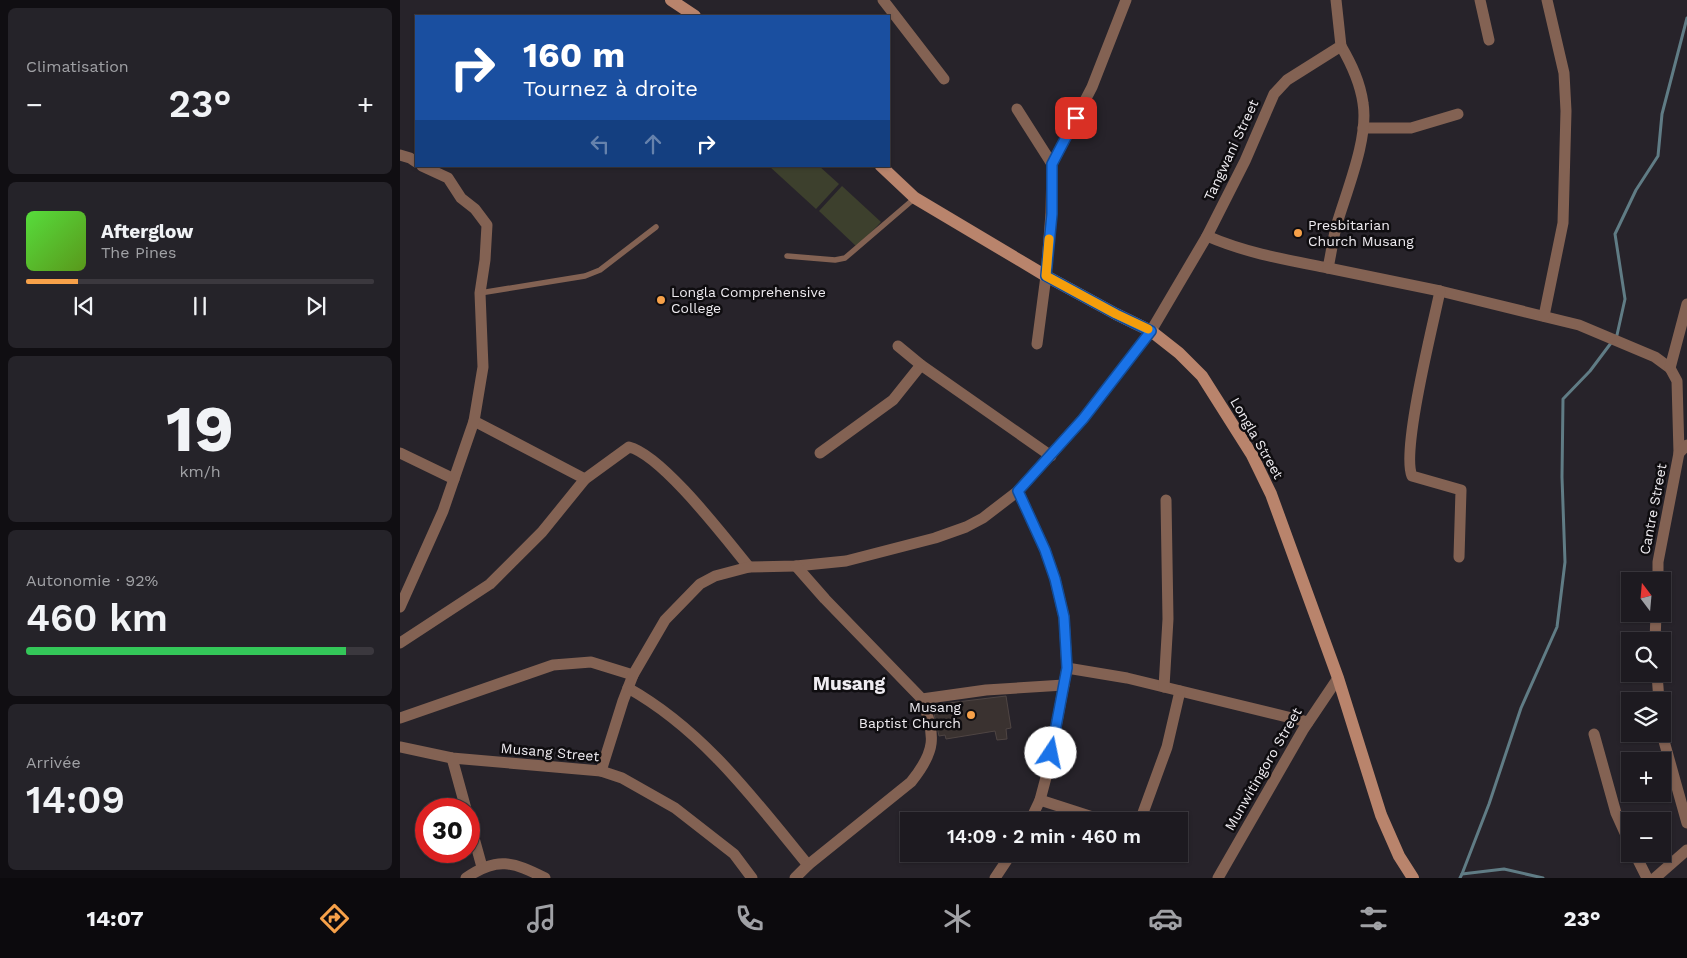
<!DOCTYPE html>
<html lang="fr">
<meta charset="utf-8">
<style>
body{margin:0;font-family:"Work Sans",sans-serif;background:#252329;color:#f1f3f6;height:100vh;display:flex;flex-direction:column;font-size:19px;white-space:nowrap}
*{box-sizing:border-box;margin:0}
p{font-size:16px;color:#a0a1a5}
.icon{flex:none;width:28px;height:28px;fill:none;stroke:currentColor;stroke-width:2;stroke-linecap:round;stroke-linejoin:round}
.map{position:relative;flex:1;overflow:hidden}
.drawer{display:flex;flex-direction:column;gap:8px;padding:8px;background:#100e12;width:400px}
.drawer>*{flex:none}
.guide{position:absolute;left:15px;top:15px;width:475px;height:152px;border-radius:0px;box-shadow:0 1px 4px #0004,0 0 0 1px #3b383e;background:#1a4fa0;color:#fff;overflow:hidden}
.needle{width:32px;rotate:344deg}
.buttons{position:absolute;left:1221px;top:572px;display:grid;gap:10px}
.buttons a{display:grid;place-items:center;width:50px;height:50px;border-radius:0px;background:#1d1a20;box-shadow:0 1px 4px #0004,0 0 0 1px #3b383e;font-size:25px}
.speed{position:absolute;left:15px;top:798px;display:flex;gap:10px;font-size:25px;font-weight:700;text-align:center}
.speed>*{display:grid;place-content:center;width:65px;height:65px;border-radius:50%;background:#1d1a20;box-shadow:0 1px 4px #0004,0 0 0 1px #3b383e;line-height:1}
.speed .limit{border:8px solid #d22;background:#fff;color:#111}
.pin{position:absolute;display:grid;place-items:center;width:42px;height:42px;color:#fff;margin:-21px;border-radius:10px;box-shadow:0 2px 8px #0006}
.me{position:absolute;width:55px;margin:-28px;rotate:11deg;stroke-linejoin:round;filter:drop-shadow(0 0 4px #0008)}
.turn{display:flex;align-items:center;gap:18px;height:105px;padding:0 25px;font-size:22px}
.turn .icon{width:65px;height:65px;stroke-width:2.5}
.turn b{display:block;font-size:35px;line-height:42px}
.lanes{display:flex;align-items:center;height:48px;padding:0 25px;background:#0003;justify-content:center;gap:25px;direction:ltr}
.lanes .off{opacity:.35}
.big{font-size:38px;font-weight:600;line-height:1.1}
.drawer .card{flex:1;display:flex;flex-direction:column;justify-content:center;gap:8px;min-width:0;padding:0 18px;border-radius:8px;background:#252329}
.drawer .dial{align-items:center;gap:0}
.dial b{font-size:65px;line-height:1}
.song{display:flex;align-items:center;gap:15px}
.cover{width:60px;height:60px;border-radius:8px;background:linear-gradient(135deg,hsl(110 70% 55%),hsl(90 70% 35%))}
.played{height:5px;border-radius:2px;background:linear-gradient(90deg,#f7a149 15%,#3b383e 15%)}
.keys{display:flex;justify-content:space-around;direction:ltr}
.heat{display:flex;justify-content:space-between;align-items:center;font-size:28px;direction:ltr}
.charge{height:8px;border-radius:4px;background:linear-gradient(90deg,#34c759 92%,#3b383e 0)}
.trip{position:absolute;left:500px;top:812px;width:288px;height:50px;border-radius:0px;background:#1d1a20;box-shadow:0 1px 4px #0004,0 0 0 1px #3b383e;font-weight:600;line-height:50px;text-align:center}
.menu{display:flex;height:80px;justify-content:space-around;align-items:center;background:#0c0a0d;color:#a0a1a5}
.menu .icon{width:35px;height:35px}
.menu .selected{color:#f7a149}
.menu b{font-size:22px;color:#f1f3f6}
main{display:flex;flex:1;min-height:0}
.map>svg:first-child{display:block}
.green{fill:#3d402d}
.lines{fill:none;stroke-linecap:round;stroke-linejoin:round}
.stream{stroke:#607c85;stroke-width:3}
.building{fill:#3a3230;stroke:#4f4543}
.lane{stroke:#836253;stroke-width:5.5}
.street{stroke:#836253;stroke-width:11}
.secondary{stroke:#b9846c;stroke-width:12}
.route-casing{stroke:#114b97;stroke-width:12}
.route{stroke:#1a73e8;stroke-width:9}
.slow{stroke:#f59e0b;stroke-width:9}
.poi-dot{fill:#f7a149;stroke:#0f0d10;stroke-width:2}
.labels{text-anchor:middle;dominant-baseline:central;stroke-width:5;stroke-linejoin:round;paint-order:stroke}
.street-label{font-size:14px;fill:#efecf1;stroke:#0f0d10}
.poi-label{font-size:14px;fill:#efecf1;stroke:#0f0d10;text-anchor:start}
.district-label{font-size:19px;font-weight:bold;fill:#efecf1;stroke:#0f0d10}
</style>
<main>
<section class="drawer">
<div class="card"><p>Climatisation</p>
<div class="heat"><a>−</a><b class="big">23°</b><a>+</a></div>
</div>
<div class="card">
<div class="song"><i class="cover"></i><div><b>Afterglow</b><p>The Pines</p></div></div>
<div class="played"></div>
<div class="keys"><svg class="icon" aria-label="previous" viewBox="0 0 24 24"><path d="M18 5L8 12l10 7zM5 5v14"/></svg><svg class="icon" aria-label="pause" viewBox="0 0 24 24"><path d="M8 5v14M16 5v14"/></svg><svg class="icon" aria-label="next" viewBox="0 0 24 24"><path d="M6 5l10 7-10 7zM19 5v14"/></svg></div>
</div>
<div class="card dial"><b>19</b><p>km/h</p></div>
<div class="card"><p>Autonomie · 92%</p><b class="big">460 km</b><div class="charge"></div></div>
<div class="card"><p>Arrivée</p><b class="big">14:09</b></div>
</section>
<div class="map">
<svg width="1287" height="878" viewBox="0 0 1287 878">
<rect width="100%" height="100%" fill="#27232a"/>
<g class="green">
<path d="M369,166H419L439,184L416,209Z"/>
<path d="M442,186L481,222L457,247L419,211Z"/>
</g>
<g class="lines">
<g class="stream">
<path d="M1062,874L1089,804L1121,708L1157,627L1165,562L1162,477L1163,399L1190,371L1217,335L1225,299L1215,234L1236,190L1258,156L1262,114L1287,18"/>
<path d="M1060,878L1062,874L1104,869L1143,878"/>
</g>
</g>
<path class="building" d="M606,696L611,728L606,729L607,739L597,740L595,731L546,739L545,735L539,736L532,705Z"/>
<g class="lines">
<g class="lane">
<path d="M387,256L435,260L445,258L515,198"/>
<path d="M80,293L185,276L200,270L256,227"/>
</g>
<g class="street">
<path d="M483,0L544,79"/>
<path d="M1080,0L1089,40"/>
<path d="M617,109L652,164"/>
<path d="M963,128H1011L1058,114"/>
<path d="M0,155L10,158L16,162"/>
<path d="M807,236C846,253 887,260 928,268C931,254 933,240 936,227C946,192 969,139 963,103C960,82 952,65 941,46"/>
<path d="M928,268L1040,291L1179,325L1255,357L1270,368L1277,381L1279,453"/>
<path d="M1040,291C1033,325 1001,451 1012,476L1061,490L1059,557"/>
<path d="M1144,316L1163,223L1166,111L1164,73L1147,0"/>
<path d="M637,344L646,276L651,213L652,164L692,87L726,0"/>
<path d="M498,346L521,365L651,456"/>
<path d="M1270,368L1287,304"/>
<path d="M74,421L185,479"/>
<path d="M0,453L54,479"/>
<path d="M420,453L493,400L521,365"/>
<path d="M618,491L645,550L655,579L664,617L667,668L648,770L640,800L630,821"/>
<path d="M1258,581V562L1279,453L1287,445"/>
<path d="M0,607L43,511L54,479L74,421L83,367L80,293L85,260L87,225L75,209L61,198L48,178L22,166"/>
<path d="M1255,641L1256,614"/>
<path d="M0,643L90,584L142,532L185,479L229,447C262,455 326,539 349,567"/>
<path d="M667,668L727,678L908,722"/>
<path d="M1257,674L1259,701"/>
<path d="M764,687L768,619L766,500"/>
<path d="M228,688C303,730 354,799 408,865"/>
<path d="M522,699L586,690L664,685"/>
<path d="M0,718L153,665L191,662L233,675"/>
<path d="M1194,734L1216,813L1230,844"/>
<path d="M1262,734L1287,823"/>
<path d="M0,747L52,758L201,771L222,778L275,808L334,854L352,878"/>
<path d="M52,758L66,809"/>
<path d="M201,771L223,701L233,675L265,620L300,584L315,576L349,567L396,566L446,561L535,538L566,527L583,518L618,491L683,419L751,331L807,236L845,161L874,94L887,80L941,46L936,0"/>
<path d="M640,800L705,821"/>
<path d="M69,820L82,867"/>
<path d="M740,821L767,747L780,691"/>
<path d="M1235,854L1247,878"/>
<path d="M66,878C97,856 113,862 145,878"/>
<path d="M395,878L408,865L511,782C536,751 536,737 522,699L425,599L396,566"/>
<path d="M595,878L611,854"/>
<path d="M818,878L903,730L938,678"/>
<path d="M1255,878L1287,850"/>
</g>
<g class="secondary">
<path d="M271,0L295,16"/>
<path d="M481,166L515,198L646,276L716,314L751,331L779,353L802,376L852,455L871,494L938,678L981,815L999,856L1013,878"/>
</g>
</g>
<g class="lines">
<defs>
<path id="route" d="M651,753L667,668L664,617L655,579L645,550L618,491L683,419L751,331L716,314L646,276L652,214V164L676,118"/>
</defs>
<use href="#route" class="route-casing"/>
<use href="#route" class="route"/>
<path class="slow" d="M649,239L646,276L716,314L748,329"/>
</g>
<g class="poi-dot">
<circle cx="898" cy="233" r="5"/>
<circle cx="261" cy="300" r="5"/>
<circle cx="571" cy="715" r="5"/>
</g>
<g class="labels">
<g class="street-label">
<text transform="translate(831 150) rotate(-65)">Tangwani Street</text>
<text transform="translate(857 438) rotate(60)">Longla Street</text>
<text transform="translate(1253 509) rotate(-79)">Cantre Street</text>
<text transform="translate(150 752) rotate(5)">Musang Street</text>
<text transform="translate(863 769) rotate(-60)">Munwitingoro Street</text>
</g>
<g class="poi-label">
<text x="908" y="225">Presbitarian<tspan x="908" dy="16">Church Musang</tspan></text>
<text x="271" y="292">Longla Comprehensive<tspan x="271" dy="16">College</tspan></text>
<text x="561" y="707" text-anchor="end">Musang<tspan x="561" dy="16">Baptist Church</tspan></text>
</g>
<g class="district-label">
<text x="449" y="683">Musang</text>
</g>
</g>
</svg>
<div class="buttons">
<a><svg class="needle" viewBox="-14 -14 28 28"><path d="M0-13l5 13h-10z" fill="#e53935"/><path d="M0 13l5-13h-10z" fill="#a0a1a5"/></svg></a>
<a><svg class="icon" aria-label="search" viewBox="0 0 24 24"><circle cx="10" cy="10" r="6"/><path d="M15 15l6 6"/></svg></a>
<a><svg class="icon" aria-label="layers" viewBox="0 0 24 24"><path d="M12 4l9 5-9 5-9-5zM3 14l9 5 9-5"/></svg></a>
<a>+</a>
<a>−</a>
</div>
<div class="speed"><div class="limit">30</div></div>
<div class="pin" style="left:676px;top:118px;background:#d93025"><svg class="icon" aria-label="arrive" viewBox="0 0 24 24"><path d="M6 21V4h12l-3 4 3 4H6"/></svg></div>
<svg class="me" style="left:651px;top:753px" viewBox="-20 -20 40 40"><circle r="19" fill="#fff"/><path d="M0-13L10 11 0 6-10 11z" fill="#1a73e8"/></svg>
<div class="trip">14:09 · 2 min · 460 m</div>
<div class="guide">
<div class="turn"><svg class="icon" aria-label="right" viewBox="0 0 24 24"><path d="M7 20v-9h11M14 6l5 5-5 5"/></svg><div><b>160 m</b>Tournez à droite</div></div>
<div class="lanes"><svg class="icon off" aria-label="left" viewBox="0 0 24 24"><path d="M17 20v-9H6M10 6l-5 5 5 5"/></svg><svg class="icon off" aria-label="ahead" viewBox="0 0 24 24"><path d="M12 20V5M6 11l6-6 6 6"/></svg><svg class="icon" aria-label="right" viewBox="0 0 24 24"><path d="M7 20v-9h11M14 6l5 5-5 5"/></svg></div>
</div>
</div>
</main>
<nav class="menu">
<b>14:07</b>
<svg class="icon selected" aria-label="directions" viewBox="0 0 24 24"><path d="M12 3l9 9-9 9-9-9zM9 14v-3h6M13 9l2 2-2 2"/></svg>
<svg class="icon" aria-label="music" viewBox="0 0 24 24"><path d="M9 18V5l10-2v13"/><circle cx="6" cy="18" r="3"/><circle cx="16" cy="16" r="3"/></svg>
<svg class="icon" aria-label="phone" viewBox="0 0 24 24"><path d="M5 4h4l2 5-3 2q2 4 5 5l2-3 5 2v4C11 20 4 13 5 4z"/></svg>
<svg class="icon" aria-label="climate" viewBox="0 0 24 24"><path d="M12 3v18M4 7l16 10M4 17L20 7"/></svg>
<svg class="icon" aria-label="car" viewBox="0 0 24 24"><path d="M5 17H2v-5l4-1 3-4h7l3 4 3 1v5h-3M9 17h6M6 11h13"/><circle cx="7" cy="17" r="2"/><circle cx="17" cy="17" r="2"/></svg>
<svg class="icon" aria-label="filters" viewBox="0 0 24 24"><path d="M4 7h16M4 17h16"/><circle cx="9" cy="7" r="2"/><circle cx="15" cy="17" r="2"/></svg>
<b>23°</b>
</nav>
